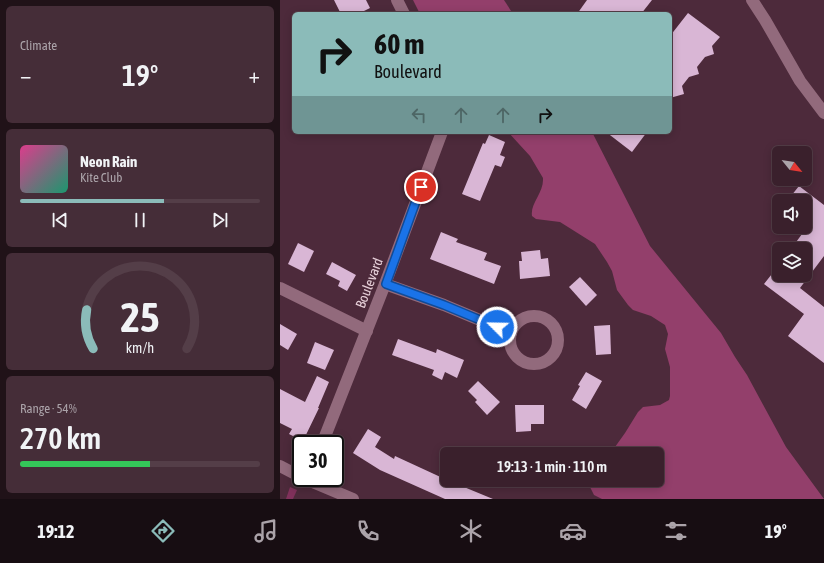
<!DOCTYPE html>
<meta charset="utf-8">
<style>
body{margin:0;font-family:"Asap Condensed",sans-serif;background:#452d38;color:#f1f3f6;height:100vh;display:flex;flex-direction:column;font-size:15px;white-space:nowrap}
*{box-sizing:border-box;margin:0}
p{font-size:13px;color:#aba3a9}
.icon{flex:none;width:22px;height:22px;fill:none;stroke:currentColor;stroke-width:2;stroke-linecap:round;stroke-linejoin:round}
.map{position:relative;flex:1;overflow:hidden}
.side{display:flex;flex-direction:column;gap:6px;padding:6px;background:#201218;width:280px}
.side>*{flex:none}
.guide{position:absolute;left:12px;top:12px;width:380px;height:122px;border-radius:6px;box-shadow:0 2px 10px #0003,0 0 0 1px #543e48;background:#8bbbb9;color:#111;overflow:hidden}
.needle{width:26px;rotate:120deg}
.controls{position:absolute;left:492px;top:146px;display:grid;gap:8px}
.controls a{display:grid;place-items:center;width:40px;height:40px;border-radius:6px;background:#3a202c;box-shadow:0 2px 10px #0003,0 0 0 1px #543e48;font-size:20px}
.speed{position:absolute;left:12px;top:435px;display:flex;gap:8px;font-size:20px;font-weight:700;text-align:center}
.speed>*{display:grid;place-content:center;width:52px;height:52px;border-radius:50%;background:#3a202c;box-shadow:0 2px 10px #0003,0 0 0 1px #543e48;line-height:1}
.speed .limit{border:2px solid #111;border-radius:6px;background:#fff;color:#111}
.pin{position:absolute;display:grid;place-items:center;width:34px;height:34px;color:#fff;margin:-17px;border:2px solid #fff;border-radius:50%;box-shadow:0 1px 4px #0007}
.me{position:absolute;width:44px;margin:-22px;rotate:293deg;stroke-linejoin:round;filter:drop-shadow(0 0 3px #0008)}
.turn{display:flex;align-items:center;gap:14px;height:84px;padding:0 16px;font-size:18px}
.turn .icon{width:52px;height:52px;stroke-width:2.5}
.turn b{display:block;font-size:28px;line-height:34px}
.lanes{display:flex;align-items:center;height:38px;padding:0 16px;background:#0003;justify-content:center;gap:20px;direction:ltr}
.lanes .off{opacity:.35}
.big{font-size:30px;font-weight:600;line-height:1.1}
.side .tile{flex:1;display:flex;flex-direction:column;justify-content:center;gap:6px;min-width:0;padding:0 14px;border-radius:6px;background:#452d38}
.side .dial{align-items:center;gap:0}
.dial svg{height:104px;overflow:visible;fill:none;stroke:#543e48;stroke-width:7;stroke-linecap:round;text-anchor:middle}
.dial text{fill:#f1f3f6;stroke:none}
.song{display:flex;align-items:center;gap:12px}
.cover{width:48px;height:48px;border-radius:6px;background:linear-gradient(135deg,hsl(330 70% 55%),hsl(160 70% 35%))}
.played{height:4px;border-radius:2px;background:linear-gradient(90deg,#8bbbb9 60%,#543e48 60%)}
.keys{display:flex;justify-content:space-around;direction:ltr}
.heat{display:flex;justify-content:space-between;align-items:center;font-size:22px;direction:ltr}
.charge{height:6px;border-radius:3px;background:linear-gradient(90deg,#34c759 54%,#543e48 0)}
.trip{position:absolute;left:160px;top:447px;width:224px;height:40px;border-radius:6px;background:#3a202c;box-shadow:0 2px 10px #0003,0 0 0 1px #543e48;font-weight:600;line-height:40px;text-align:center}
.tabs{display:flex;height:64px;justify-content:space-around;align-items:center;background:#170d12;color:#aba3a9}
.tabs .icon{width:28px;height:28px}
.tabs .on{color:#8bbbb9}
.tabs b{font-size:18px;color:#f1f3f6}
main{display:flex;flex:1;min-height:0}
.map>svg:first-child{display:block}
.green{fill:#80315b}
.forest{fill:#933f6b}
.building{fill:#d9b6d5}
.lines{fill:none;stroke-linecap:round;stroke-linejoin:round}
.street{stroke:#926a7c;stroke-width:12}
.route-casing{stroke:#114b97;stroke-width:10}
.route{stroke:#1a73e8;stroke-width:7}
.labels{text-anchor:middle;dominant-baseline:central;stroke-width:4;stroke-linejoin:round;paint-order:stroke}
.street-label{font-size:14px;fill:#e5ced7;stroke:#4d2a3b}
</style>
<main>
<section class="side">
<div class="tile"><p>Climate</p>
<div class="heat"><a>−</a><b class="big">19°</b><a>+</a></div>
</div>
<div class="tile">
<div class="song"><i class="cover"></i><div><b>Neon Rain</b><p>Kite Club</p></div></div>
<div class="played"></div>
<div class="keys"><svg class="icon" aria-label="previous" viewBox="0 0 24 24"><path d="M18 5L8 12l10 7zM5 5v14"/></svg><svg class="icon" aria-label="pause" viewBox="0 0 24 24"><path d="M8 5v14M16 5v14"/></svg><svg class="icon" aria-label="next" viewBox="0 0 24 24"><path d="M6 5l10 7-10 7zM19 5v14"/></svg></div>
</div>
<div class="tile dial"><svg viewBox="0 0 100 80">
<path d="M14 69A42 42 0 1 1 86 69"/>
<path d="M14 69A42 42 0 0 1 9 39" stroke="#8bbbb9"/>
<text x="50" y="56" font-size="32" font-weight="700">25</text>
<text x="50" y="72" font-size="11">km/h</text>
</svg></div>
<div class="tile"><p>Range · 54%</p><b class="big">270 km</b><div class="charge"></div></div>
</section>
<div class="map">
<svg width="544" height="499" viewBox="0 0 544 499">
<rect width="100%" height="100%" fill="#4d2a3b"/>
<path class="green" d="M10,487L17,490L13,499H6Z"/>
<g class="forest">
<path d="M133,0H224L233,14H140Z"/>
<path d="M228,132H312L370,246L441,333L455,357L467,375L506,447L544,499H322L314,495L310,487L312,480H377V454H330L345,433L358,412L363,407L380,405L389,400L390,396V367L385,349L388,334L385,325L371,316L353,310L348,305L337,290L332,271L327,262L315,244L280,222L256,219L252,216C250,203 264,193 263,178L250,156Z"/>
</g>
<g class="building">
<path d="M54,0H86L90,8L84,11L86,14H61Z"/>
<path d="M307,0H372L361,14H297Z"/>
<path d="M408,13L440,37L432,46L434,54L425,57L417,67L419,74L409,77L402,86L404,94L390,98V36Z"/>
<path d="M326,132H367L352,152Z"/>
<path d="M209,135L225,142L220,155L225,157L221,167L215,165L200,201L182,194L203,143L205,144Z"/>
<path d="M519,186L544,205V256L520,288L544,307V363L508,336L524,314L484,284L499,265V275H525V249H511L522,234L512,227H525V201H507Z"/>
<path d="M161,232L178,239L176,242L207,253L204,260L221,266L214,284L150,259Z"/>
<path d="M18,243L34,251L24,272L8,264Z"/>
<path d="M260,250L261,259L268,258L270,276L240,279L239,261H242L241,252Z"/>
<path d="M52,262L76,275L67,291L58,286L60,281L46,274Z"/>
<path d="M300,277L317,295L306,306L289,287Z"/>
<path d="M0,324L17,334L8,350L0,345Z"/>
<path d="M330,325L331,354L316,355L314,326Z"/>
<path d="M118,339L156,353L157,349L184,360L177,378L165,372L162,380L152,375L154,370L112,355Z"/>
<path d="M35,342L54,350L45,370L27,363Z"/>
<path d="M306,372L322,381L306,409L292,400L300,386L298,385Z"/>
<path d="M37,376L49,382L38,408H39L23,441L9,434L12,429L0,423V389L25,402Z"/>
<path d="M198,381L220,402L207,415L195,402L197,400L188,391Z"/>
<path d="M235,405H264V424H251V431L236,432Z"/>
<path d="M88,429L101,437L95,447L114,459L115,456L167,480L213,499H165L100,470L73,453Z"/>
</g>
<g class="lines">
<g class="street">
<path d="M117,0L124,14"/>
<path d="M472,0L485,20L520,81L544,113"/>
<path d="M105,284L164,305L231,333"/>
<path d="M0,288L87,331"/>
<circle cx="254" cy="340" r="24"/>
<path d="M42,444L105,284L162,132"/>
<path d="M0,466L21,477"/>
<path d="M23,478L73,499"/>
</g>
</g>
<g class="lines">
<defs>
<path id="route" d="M141,187L106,284L164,305L217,327"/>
</defs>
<use href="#route" class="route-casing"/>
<use href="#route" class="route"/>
</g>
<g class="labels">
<g class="street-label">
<text transform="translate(89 283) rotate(-69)">Boulevard</text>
</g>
</g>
</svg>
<div class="controls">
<a><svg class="needle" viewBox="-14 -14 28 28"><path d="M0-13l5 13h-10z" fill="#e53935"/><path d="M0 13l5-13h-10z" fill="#aba3a9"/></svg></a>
<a><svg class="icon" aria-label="sound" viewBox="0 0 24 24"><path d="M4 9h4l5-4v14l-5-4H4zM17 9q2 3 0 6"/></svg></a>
<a><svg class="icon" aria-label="layers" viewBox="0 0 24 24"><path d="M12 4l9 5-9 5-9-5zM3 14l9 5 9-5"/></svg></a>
</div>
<div class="speed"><div class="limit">30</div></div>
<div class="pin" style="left:141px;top:187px;background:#d93025"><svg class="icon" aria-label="arrive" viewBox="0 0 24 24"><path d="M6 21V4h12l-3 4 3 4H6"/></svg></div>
<svg class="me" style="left:217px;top:327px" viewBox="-20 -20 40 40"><circle r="17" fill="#1a73e8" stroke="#fff" stroke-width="3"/><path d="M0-11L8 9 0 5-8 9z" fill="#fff"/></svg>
<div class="trip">19:13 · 1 min · 110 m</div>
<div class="guide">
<div class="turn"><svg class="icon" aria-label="right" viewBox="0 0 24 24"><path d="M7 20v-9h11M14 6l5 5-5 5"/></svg><div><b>60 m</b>Boulevard</div></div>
<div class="lanes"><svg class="icon off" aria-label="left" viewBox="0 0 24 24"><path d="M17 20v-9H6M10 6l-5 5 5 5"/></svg><svg class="icon off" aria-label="ahead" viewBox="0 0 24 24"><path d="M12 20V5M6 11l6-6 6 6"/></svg><svg class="icon off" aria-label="ahead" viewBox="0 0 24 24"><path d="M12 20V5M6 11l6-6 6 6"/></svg><svg class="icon" aria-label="right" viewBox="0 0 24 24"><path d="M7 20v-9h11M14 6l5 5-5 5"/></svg></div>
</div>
</div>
</main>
<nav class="tabs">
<b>19:12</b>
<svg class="icon on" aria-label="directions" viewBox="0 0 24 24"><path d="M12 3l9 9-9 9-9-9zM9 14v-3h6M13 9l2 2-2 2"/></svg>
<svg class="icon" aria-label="music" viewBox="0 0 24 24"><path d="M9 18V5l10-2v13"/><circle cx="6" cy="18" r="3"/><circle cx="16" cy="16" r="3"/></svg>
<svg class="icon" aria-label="phone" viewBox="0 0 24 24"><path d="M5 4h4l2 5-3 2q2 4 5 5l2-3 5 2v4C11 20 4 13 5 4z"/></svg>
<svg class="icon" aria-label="climate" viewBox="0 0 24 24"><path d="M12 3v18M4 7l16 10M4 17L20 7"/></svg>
<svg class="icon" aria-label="car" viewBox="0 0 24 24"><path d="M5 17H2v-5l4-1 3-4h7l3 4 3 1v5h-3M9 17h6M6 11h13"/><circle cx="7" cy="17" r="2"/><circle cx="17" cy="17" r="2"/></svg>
<svg class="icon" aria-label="filters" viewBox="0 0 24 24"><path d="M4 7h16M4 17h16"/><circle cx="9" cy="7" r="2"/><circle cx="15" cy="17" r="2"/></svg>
<b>19°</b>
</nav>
